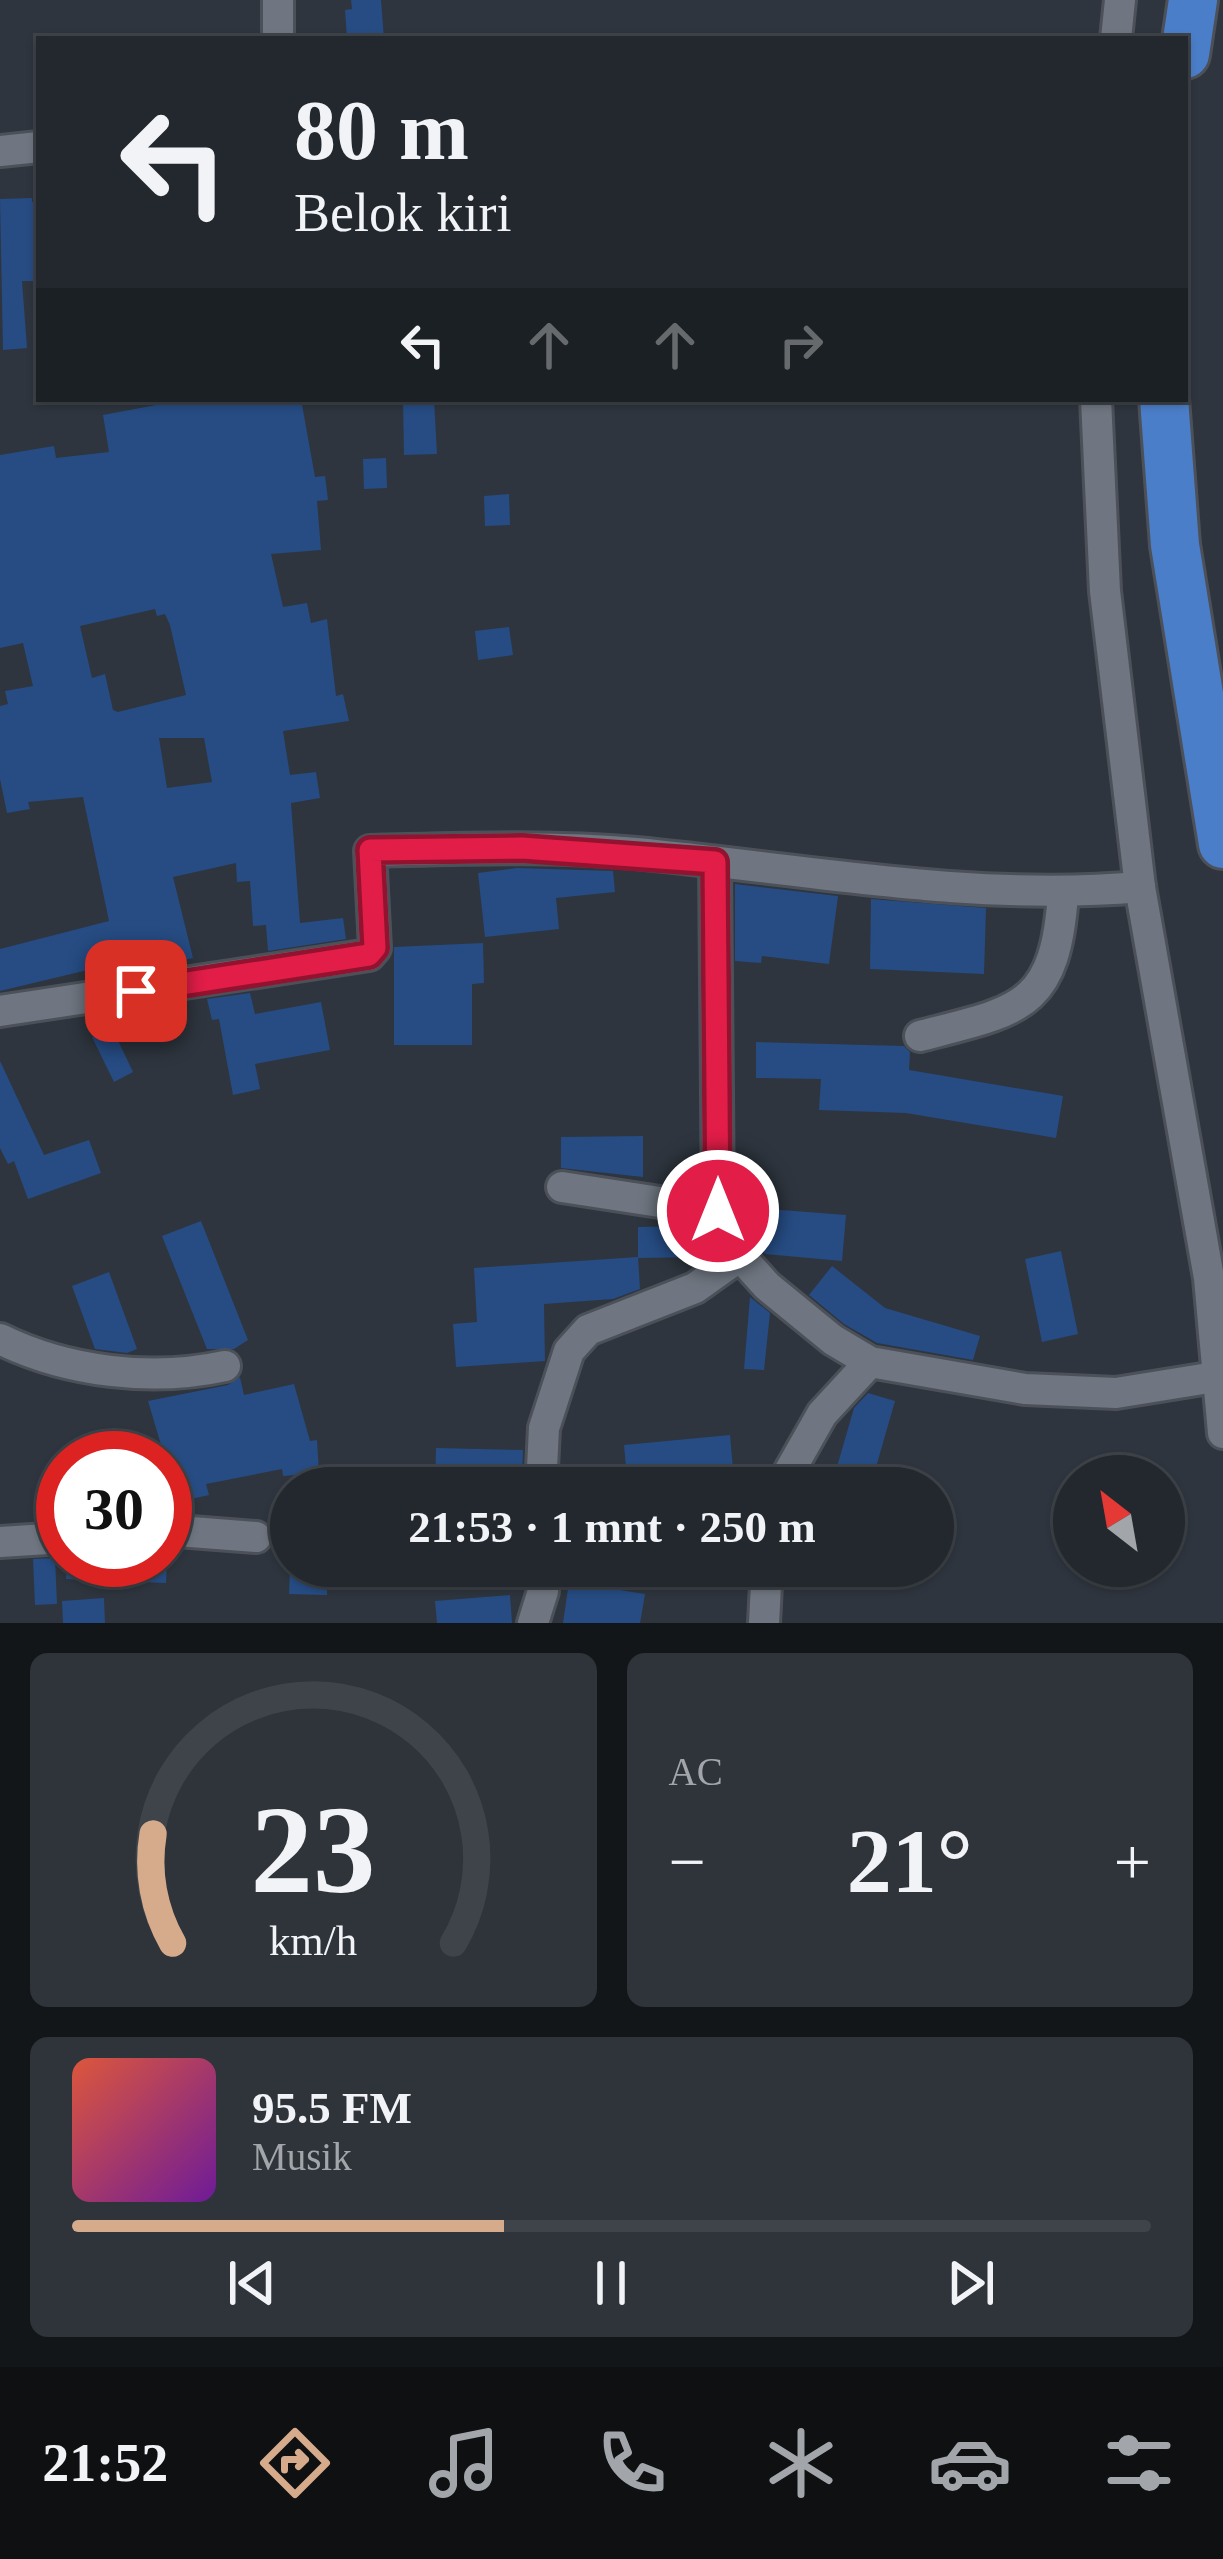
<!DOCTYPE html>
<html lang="id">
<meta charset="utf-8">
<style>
body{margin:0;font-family:Georgia,serif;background:#2e343a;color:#f1f3f6;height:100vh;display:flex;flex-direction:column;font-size:45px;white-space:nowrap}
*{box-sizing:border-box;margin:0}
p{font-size:39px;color:#a2a6aa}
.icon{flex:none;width:66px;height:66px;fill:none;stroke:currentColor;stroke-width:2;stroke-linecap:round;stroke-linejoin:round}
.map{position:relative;height:1623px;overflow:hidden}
.sheet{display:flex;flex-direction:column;gap:30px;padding:30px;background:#131619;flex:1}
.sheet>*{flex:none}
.top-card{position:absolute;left:36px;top:36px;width:1152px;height:366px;border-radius:0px;box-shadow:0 3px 9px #0004,0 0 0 3px #3f444a;background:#22282e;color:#f1f3f6;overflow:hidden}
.needle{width:78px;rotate:329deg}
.controls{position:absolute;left:1053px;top:1455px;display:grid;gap:24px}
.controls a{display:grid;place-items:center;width:132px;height:132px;border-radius:50%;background:#22282e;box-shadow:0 3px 9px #0004,0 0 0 3px #3f444a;font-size:60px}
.speed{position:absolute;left:36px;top:1431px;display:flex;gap:24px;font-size:60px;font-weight:700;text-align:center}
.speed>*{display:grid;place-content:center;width:156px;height:156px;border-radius:50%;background:#22282e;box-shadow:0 3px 9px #0004,0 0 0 3px #3f444a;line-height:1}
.speed .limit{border:18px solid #d22;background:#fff;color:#111}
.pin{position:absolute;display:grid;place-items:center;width:102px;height:102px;color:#fff;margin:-51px;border-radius:24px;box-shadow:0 6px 18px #0006}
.me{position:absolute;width:132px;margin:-66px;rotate:0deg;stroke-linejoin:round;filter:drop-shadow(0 0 9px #0008)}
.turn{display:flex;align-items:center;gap:42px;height:252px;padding:0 60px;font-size:54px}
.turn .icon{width:156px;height:156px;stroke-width:2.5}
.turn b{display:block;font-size:84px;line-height:102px}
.lanes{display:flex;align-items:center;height:114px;padding:0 60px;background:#0003;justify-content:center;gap:60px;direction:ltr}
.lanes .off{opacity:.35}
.big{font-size:90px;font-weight:600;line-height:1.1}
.sheet .tile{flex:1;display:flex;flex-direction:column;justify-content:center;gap:18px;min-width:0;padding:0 42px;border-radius:18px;background:#2e343a}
.sheet .dial{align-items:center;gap:0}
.dial svg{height:312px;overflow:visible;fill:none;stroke:#3f444a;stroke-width:7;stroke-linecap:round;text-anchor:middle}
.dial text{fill:#f1f3f6;stroke:none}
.song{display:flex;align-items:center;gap:36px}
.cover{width:144px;height:144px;border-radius:18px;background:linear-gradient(135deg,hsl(10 70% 55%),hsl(280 70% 35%))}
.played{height:12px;border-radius:6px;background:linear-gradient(90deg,#d6ab8b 40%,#3f444a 40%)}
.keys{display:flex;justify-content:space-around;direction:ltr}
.heat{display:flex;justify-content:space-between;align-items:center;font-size:66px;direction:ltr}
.sheet .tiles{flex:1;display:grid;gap:30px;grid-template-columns:1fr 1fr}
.tile:last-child{grid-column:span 2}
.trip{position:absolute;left:270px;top:1467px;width:684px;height:120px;border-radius:60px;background:#22282e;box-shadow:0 3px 9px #0004,0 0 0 3px #3f444a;font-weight:600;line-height:120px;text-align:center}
.dock{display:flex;height:192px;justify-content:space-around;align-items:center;background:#0e1012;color:#a2a6aa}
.dock .icon{width:84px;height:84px}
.dock .current{color:#d6ab8b}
.dock b{font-size:54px;color:#f1f3f6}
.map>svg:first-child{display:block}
.building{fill:#264c83;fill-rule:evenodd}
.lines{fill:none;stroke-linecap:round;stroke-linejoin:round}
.minor-casing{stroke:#4c5159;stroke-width:36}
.trunk-casing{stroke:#4c5159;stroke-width:54}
.minor{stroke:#6f7681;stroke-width:30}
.trunk{stroke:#4b7ec9;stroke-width:48}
.route-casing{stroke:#92132f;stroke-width:30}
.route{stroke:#e11d48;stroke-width:21}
</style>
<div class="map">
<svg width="1223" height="1623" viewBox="0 0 1223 1623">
<rect width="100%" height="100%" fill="#2e353e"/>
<g class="building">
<path d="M351,0H381L384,39H347L345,10L352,9Z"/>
<path d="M32,198V202H39V231H33L34,281H22L27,348L3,350L0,199Z"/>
<path d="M166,399H301L315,477L325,476L328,500L317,501L321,550L271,554L283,607L307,603L311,623L327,619L336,696L343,694L349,721L283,731L290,775L316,772L320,798L291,803L300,923L343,918L346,939L268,951L266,925L253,926L250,881L237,882L236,863L173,877L193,958L165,964L163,952L0,991V949L109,921L83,797L28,802L30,809L7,813L0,779V706L8,704L5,691L33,686L23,643L0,648V455L54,446L56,458L109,452L103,415L167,403ZM155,609L157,616L165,614L170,625L186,695L118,712L113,710L105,674L92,678L80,626ZM159,738H204L212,782L167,788Z"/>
<path d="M403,399H434L437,454L404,455Z"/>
<path d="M386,458L387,488L364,489L363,459Z"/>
<path d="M509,494L510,525L485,526L484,496Z"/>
<path d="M509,627L513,655L478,660L475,631Z"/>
<path d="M517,868L613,871L615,892L556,898L559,929L485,937L478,873Z"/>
<path d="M735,884L838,896L829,964L762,956L761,963L735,961Z"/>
<path d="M871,899L986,908L984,974L870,969Z"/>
<path d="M483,943L484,983L472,984V1045H394V947Z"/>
<path d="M250,993L255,1014L321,1002L330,1050L255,1064L260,1089L233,1095L219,1019L212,1020L207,999Z"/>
<path d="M112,1028L133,1072L114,1082L92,1037Z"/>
<path d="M756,1042L904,1046L910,1052L909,1070L1063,1096L1056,1138L906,1113L819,1110L821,1079L756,1078Z"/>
<path d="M0,1061L44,1155L89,1140L101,1173L28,1199L14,1161L8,1164L0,1148Z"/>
<path d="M643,1136V1177L561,1168V1137Z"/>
<path d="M757,1208L846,1215L842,1261L765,1254L755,1241Z"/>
<path d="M201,1221L248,1340L234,1349H207L162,1236Z"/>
<path d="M688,1226L705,1229L713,1252L705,1257L638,1258V1227Z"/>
<path d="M1061,1251L1078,1334L1042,1342L1025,1259Z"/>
<path d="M638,1257L640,1289L613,1299L544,1304L545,1361L456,1367L453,1324L477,1322L474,1268Z"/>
<path d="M832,1266L885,1308L980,1336L973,1360L877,1343L844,1324L809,1295Z"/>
<path d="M109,1272L137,1349L127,1353L95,1349L72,1286Z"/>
<path d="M750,1297L770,1313L764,1370L744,1369Z"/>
<path d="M240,1377L244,1395L294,1384L310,1441L317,1440L319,1473L283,1476L282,1469L206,1484L209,1495L178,1502L148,1401L228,1385Z"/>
<path d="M868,1393L895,1401L870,1488L832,1484L854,1408Z"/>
<path d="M730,1435L734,1481L628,1488L624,1445Z"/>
<path d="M436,1448L523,1450L522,1488H435Z"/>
<path d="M55,1558L57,1604L35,1605L33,1559Z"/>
<path d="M67,1560H167L166,1583L66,1579Z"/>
<path d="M290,1566H327V1595L289,1594Z"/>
<path d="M569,1582L645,1594L640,1623H563Z"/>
<path d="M510,1595L512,1623H437L435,1601Z"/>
<path d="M104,1598L105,1623H63L62,1601Z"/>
</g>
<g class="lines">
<defs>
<g id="minor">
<path d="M278,0V39"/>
<path d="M1116,39L1120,0"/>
<path d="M0,151L39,147"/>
<path d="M1096,399L1105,591L1140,887L1209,1278L1223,1433"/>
<path d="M715,862L718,1211"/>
<path d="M0,1011L369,955L375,948L370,851C458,849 548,845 636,853C804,869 971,902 1140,887"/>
<path d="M920,1036C1021,1010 1055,1008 1063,894"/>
<path d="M562,1187L718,1211L740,1256L767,1286L833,1340L870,1362L1025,1389L1116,1393L1215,1377"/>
<path d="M0,1339C67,1372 152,1382 225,1366"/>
<path d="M541,1488L544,1428L569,1351L588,1330L695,1288L740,1256"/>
<path d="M780,1488L822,1414L870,1362"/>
<path d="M165,1530L256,1537"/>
<path d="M0,1542L63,1538"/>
<path d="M533,1623L543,1591V1566"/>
<path d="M764,1623L767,1566"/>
</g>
<g id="trunk">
<path d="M1185,54L1193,0"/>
<path d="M1164,399L1175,545L1223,844"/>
</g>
</defs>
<use href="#minor" class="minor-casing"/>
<use href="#trunk" class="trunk-casing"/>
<use href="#minor" class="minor"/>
<use href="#trunk" class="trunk"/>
</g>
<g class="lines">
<defs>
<path id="route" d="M136,991L369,955L375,948L370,850L522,848L715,862L718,1211"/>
</defs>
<use href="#route" class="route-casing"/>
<use href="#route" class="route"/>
</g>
</svg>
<div class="controls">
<a><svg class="needle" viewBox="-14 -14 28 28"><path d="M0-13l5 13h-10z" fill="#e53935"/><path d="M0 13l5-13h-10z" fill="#a2a6aa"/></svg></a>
</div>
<div class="speed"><div class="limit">30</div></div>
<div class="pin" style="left:136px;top:991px;background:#d93025"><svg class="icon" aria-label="arrive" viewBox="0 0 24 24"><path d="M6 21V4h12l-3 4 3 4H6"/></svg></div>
<svg class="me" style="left:718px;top:1211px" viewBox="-20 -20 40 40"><circle r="17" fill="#e11d48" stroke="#fff" stroke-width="3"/><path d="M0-11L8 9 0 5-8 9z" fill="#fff"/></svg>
<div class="trip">21:53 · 1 mnt · 250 m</div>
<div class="top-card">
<div class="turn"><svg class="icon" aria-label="left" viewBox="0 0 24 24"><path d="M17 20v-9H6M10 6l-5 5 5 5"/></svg><div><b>80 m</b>Belok kiri</div></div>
<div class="lanes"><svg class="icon" aria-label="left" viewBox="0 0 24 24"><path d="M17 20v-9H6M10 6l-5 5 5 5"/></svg><svg class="icon off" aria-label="ahead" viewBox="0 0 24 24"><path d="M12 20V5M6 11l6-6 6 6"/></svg><svg class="icon off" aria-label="ahead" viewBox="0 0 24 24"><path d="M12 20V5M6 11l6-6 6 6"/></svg><svg class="icon off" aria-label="right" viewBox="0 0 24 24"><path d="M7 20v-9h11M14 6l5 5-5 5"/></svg></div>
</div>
</div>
<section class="sheet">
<div class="tiles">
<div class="tile dial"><svg viewBox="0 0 100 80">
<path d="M14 69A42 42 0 1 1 86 69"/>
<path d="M14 69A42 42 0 0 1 9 41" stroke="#d6ab8b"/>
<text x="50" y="56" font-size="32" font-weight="700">23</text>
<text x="50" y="72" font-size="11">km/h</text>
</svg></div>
<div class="tile"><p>AC</p>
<div class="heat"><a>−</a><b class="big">21°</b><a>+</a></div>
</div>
<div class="tile">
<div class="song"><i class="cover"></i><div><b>95.5 FM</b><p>Musik</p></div></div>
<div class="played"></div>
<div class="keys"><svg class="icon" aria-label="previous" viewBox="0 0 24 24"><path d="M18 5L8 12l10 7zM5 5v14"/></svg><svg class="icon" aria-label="pause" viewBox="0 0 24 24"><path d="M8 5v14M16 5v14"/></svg><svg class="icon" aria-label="next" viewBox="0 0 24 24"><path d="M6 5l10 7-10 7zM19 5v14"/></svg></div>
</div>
</div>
</section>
<nav class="dock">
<b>21:52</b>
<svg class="icon current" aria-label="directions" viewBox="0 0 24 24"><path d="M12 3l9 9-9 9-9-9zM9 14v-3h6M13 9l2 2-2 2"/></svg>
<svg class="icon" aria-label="music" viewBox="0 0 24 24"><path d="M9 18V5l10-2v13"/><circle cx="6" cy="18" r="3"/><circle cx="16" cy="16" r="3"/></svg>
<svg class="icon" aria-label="phone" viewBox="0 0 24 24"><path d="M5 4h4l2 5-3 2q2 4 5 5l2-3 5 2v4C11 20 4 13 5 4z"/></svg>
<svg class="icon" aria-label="climate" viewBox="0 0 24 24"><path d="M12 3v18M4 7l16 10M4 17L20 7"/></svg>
<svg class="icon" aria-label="car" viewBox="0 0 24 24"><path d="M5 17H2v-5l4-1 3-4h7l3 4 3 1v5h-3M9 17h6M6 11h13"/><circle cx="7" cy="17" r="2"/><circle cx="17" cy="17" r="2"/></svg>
<svg class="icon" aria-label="filters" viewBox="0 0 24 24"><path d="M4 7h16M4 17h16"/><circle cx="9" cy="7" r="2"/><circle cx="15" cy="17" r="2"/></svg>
</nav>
